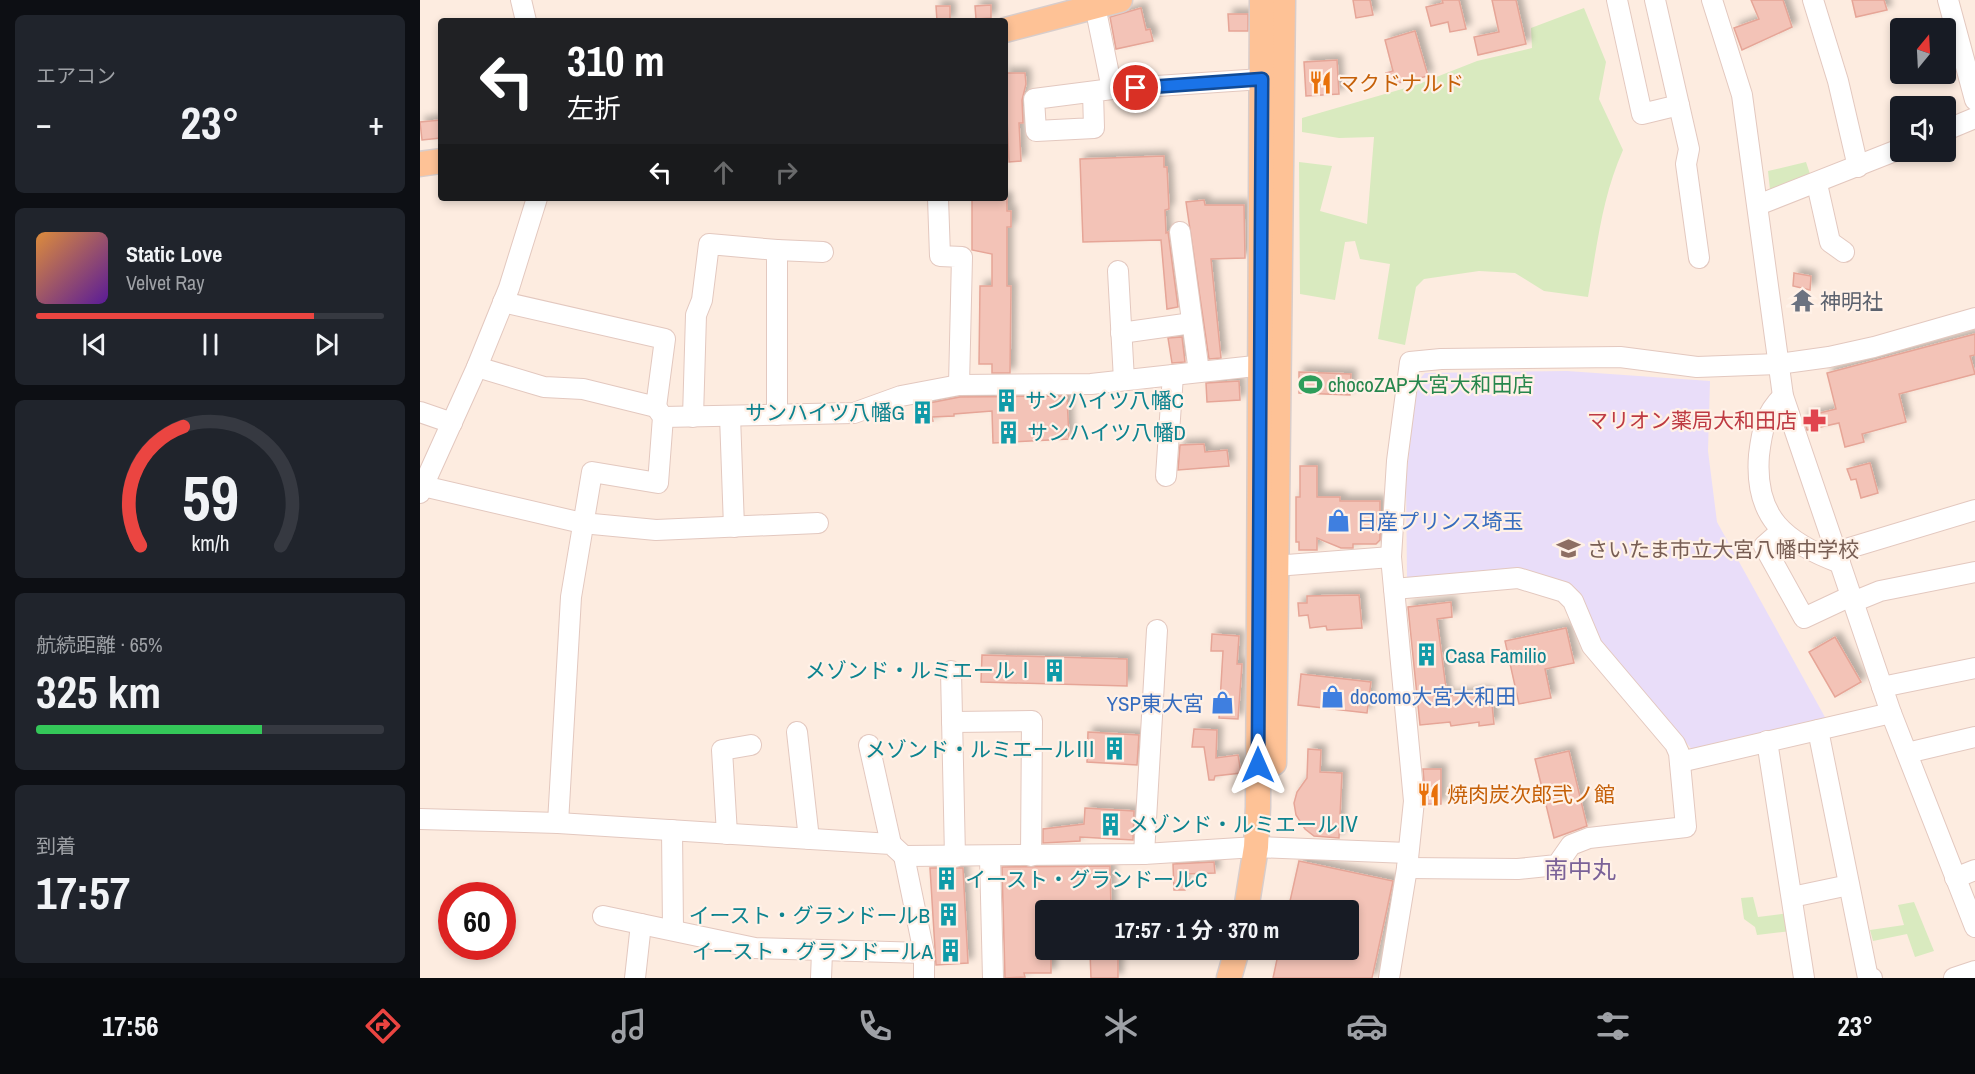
<!DOCTYPE html>
<html lang="ja">
<meta charset="utf-8">
<style>
body{margin:0;font-family:"Archivo Narrow","Noto Sans JP",sans-serif;background:#20242c;color:#f1f3f6;height:100vh;display:flex;flex-direction:column;font-size:22px;white-space:nowrap}
*{box-sizing:border-box;margin:0}
p{font-size:20px;color:#9ea1a6}
.icon{flex:none;width:33px;height:33px;fill:none;stroke:currentColor;stroke-width:2;stroke-linecap:round;stroke-linejoin:round}
.map{position:relative;flex:1;overflow:hidden}
.sheet{display:flex;flex-direction:column;gap:15px;padding:15px;background:#0d0f14;width:420px}
.sheet>*{flex:none}
.hud{position:absolute;left:18px;top:18px;width:570px;height:183px;border-radius:6px;box-shadow:0 3px 9px #0003;background:#202124;color:#fff;overflow:hidden}
.needle{width:39px;rotate:18deg}
.controls{position:absolute;left:1470px;top:18px;display:grid;gap:12px}
.controls a{display:grid;place-items:center;width:66px;height:66px;border-radius:6px;background:#171b24;box-shadow:0 3px 9px #0003;font-size:30px}
.speed{position:absolute;left:18px;top:882px;display:flex;gap:12px;font-size:30px;font-weight:700;text-align:center}
.speed>*{display:grid;place-content:center;width:78px;height:78px;border-radius:50%;background:#171b24;box-shadow:0 3px 9px #0003;line-height:1}
.speed .limit{border:9px solid #d22;background:#fff;color:#111}
.pin{position:absolute;display:grid;place-items:center;width:51px;height:51px;color:#fff;margin:-26px;border:3px solid #fff;border-radius:50%;box-shadow:0 2px 6px #0007}
.me{position:absolute;width:66px;margin:-33px;rotate:0deg;stroke-linejoin:round;filter:drop-shadow(0 0 4px #0008)}
.turn{display:flex;align-items:center;gap:21px;height:126px;padding:0 30px;font-size:27px}
.turn .icon{width:78px;height:78px;stroke-width:2.5}
.turn b{display:block;font-size:42px;line-height:51px}
.lanes{display:flex;align-items:center;height:57px;padding:0 30px;background:#0003;justify-content:center;gap:30px;direction:ltr}
.lanes .off{opacity:.35}
.big{font-size:45px;font-weight:700;line-height:1.1}
.sheet .widget{flex:1;display:flex;flex-direction:column;justify-content:center;gap:9px;min-width:0;padding:0 21px;border-radius:9px;background:#20242c}
.sheet .dial{align-items:center;gap:0}
.dial svg{height:156px;overflow:visible;fill:none;stroke:#363941;stroke-width:7;stroke-linecap:round;text-anchor:middle}
.dial text{fill:#f1f3f6;stroke:none}
.song{display:flex;align-items:center;gap:18px}
.cover{width:72px;height:72px;border-radius:9px;background:linear-gradient(135deg,hsl(30 70% 55%),hsl(270 70% 35%))}
.played{height:6px;border-radius:3px;background:linear-gradient(90deg,#eb4541 80%,#363941 80%)}
.keys{display:flex;justify-content:space-around;direction:ltr}
.heat{display:flex;justify-content:space-between;align-items:center;font-size:33px;direction:ltr}
.charge{height:9px;border-radius:4px;background:linear-gradient(90deg,#34c759 65%,#363941 0)}
.trip{position:absolute;left:615px;top:900px;width:324px;height:60px;border-radius:6px;background:#171b24;box-shadow:0 3px 9px #0003;font-weight:700;line-height:60px;text-align:center}
.tab-bar{display:flex;height:96px;justify-content:space-around;align-items:center;background:#090b0e;color:#9ea1a6}
.tab-bar .icon{width:42px;height:42px}
.tab-bar .selected{color:#eb4541}
.tab-bar b{font-size:27px;color:#f1f3f6}
main{display:flex;flex:1;min-height:0}
.map>svg:first-child{display:block}
.education{fill:#e9ddf9}
.green{fill:#d9eabf}
.building{fill:#f3c3b7;stroke:#e6a597;stroke-width:1.5;filter:url(#shadow)}
.lines{fill:none;stroke-linecap:round;stroke-linejoin:round}
.minor-casing{stroke:#e3c8bf;stroke-width:22}
.major-casing{stroke:#d8cdcb;stroke-width:27}
.minor{stroke:#fff;stroke-width:20}
.major{stroke:#fec296;stroke-width:24}
.route-casing{stroke:#114b97;stroke-width:15}
.route{stroke:#1a73e8;stroke-width:10}
.labels{text-anchor:middle;dominant-baseline:central;stroke-width:4.5;stroke-linejoin:round;paint-order:stroke}
.food-label{font-size:21px;fill:#c56008;stroke:#fff1e7;text-anchor:start}
.worship-label{font-size:21px;fill:#5b616d;stroke:#fff1e7;text-anchor:start}
.leisure-label{font-size:21px;fill:#27864d;stroke:#fff1e7;text-anchor:start}
.culture-label{font-size:21px;fill:#0d838f;stroke:#fff1e7;text-anchor:start}
.health-label{font-size:21px;fill:#be3a42;stroke:#fff1e7;text-anchor:end}
.shop-label{font-size:21px;fill:#366cbe;stroke:#fff1e7;text-anchor:start}
.education-label{font-size:21px;fill:#785e54;stroke:#fff1e7;text-anchor:start}
.quarter-label{font-size:24px;fill:#7b6298;stroke:#fff1e7}
</style>
<main>
<section class="sheet">
<div class="widget"><p>エアコン</p>
<div class="heat"><a>−</a><b class="big">23°</b><a>+</a></div>
</div>
<div class="widget">
<div class="song"><i class="cover"></i><div><b>Static Love</b><p>Velvet Ray</p></div></div>
<div class="played"></div>
<div class="keys"><svg class="icon" aria-label="previous" viewBox="0 0 24 24"><path d="M18 5L8 12l10 7zM5 5v14"/></svg><svg class="icon" aria-label="pause" viewBox="0 0 24 24"><path d="M8 5v14M16 5v14"/></svg><svg class="icon" aria-label="next" viewBox="0 0 24 24"><path d="M6 5l10 7-10 7zM19 5v14"/></svg></div>
</div>
<div class="widget dial"><svg viewBox="0 0 100 80">
<path d="M14 69A42 42 0 1 1 86 69"/>
<path d="M14 69A42 42 0 0 1 36 8" stroke="#eb4541"/>
<text x="50" y="56" font-size="32" font-weight="700">59</text>
<text x="50" y="72" font-size="11">km/h</text>
</svg></div>
<div class="widget"><p>航続距離 · 65%</p><b class="big">325 km</b><div class="charge"></div></div>
<div class="widget"><p>到着</p><b class="big">17:57</b></div>
</section>
<div class="map">
<svg width="1555" height="978" viewBox="0 0 1555 978">
<defs>
<filter id="shadow"><feDropShadow dx="5" dy="-5" stdDeviation="3" flood-color="#0004"/></filter>
</defs>
<rect width="100%" height="100%" fill="#fdece0"/>
<path class="education" d="M1147,371L1290,381L1288,451L1297,522L1406,719L1275,753L1179,639L1147,585L993,581L987,578L986,480L997,382L1005,373Z"/>
<g class="green">
<path d="M1164,8L1186,62L1179,99L1203,150C1182,197 1177,246 1168,297L1124,291L1095,273L1059,271L1004,279L996,287L985,345L958,339L970,264L940,259L935,241L925,242L915,300L880,294L879,162L912,166L900,211L947,224L954,137L919,138L882,132V118L996,85L1057,61L1112,48L1111,28Z"/>
<path d="M1386,162L1391,177L1350,190L1348,171Z"/>
<path d="M1333,897L1338,917L1369,913L1372,931L1337,935L1335,927L1324,919L1321,898Z"/>
<path d="M1494,902L1514,951L1495,957L1487,934L1453,941L1450,930L1484,925L1478,905Z"/>
</g>
<g class="building">
<path d="M933,0H950L953,15L936,18Z"/>
<path d="M1022,0H1039L1046,29L1030,32L1028,22L1011,26L1006,7L1023,3Z"/>
<path d="M1072,0H1096L1106,44L1058,55L1054,37L1079,32Z"/>
<path d="M1331,0H1363L1372,27L1322,50L1314,28L1339,19Z"/>
<path d="M1432,0H1464L1467,10L1436,17Z"/>
<path d="M571,5V18L556,19L555,6Z"/>
<path d="M516,6H530V21H517Z"/>
<path d="M721,8L726,30L730,29L733,41L696,49L690,17Z"/>
<path d="M808,14H828V31H809Z"/>
<path d="M995,31L1008,76L969,85L966,73L973,71L965,40Z"/>
<path d="M917,60L919,94L886,96L884,62Z"/>
<path d="M585,73H605L606,84L602,100L603,123H599L601,161L589,162Z"/>
<path d="M21,120V138L2,140L0,122Z"/>
<path d="M744,156V167H747L749,209L745,210L746,233L748,232L758,307L747,309L741,240L663,242L660,159Z"/>
<path d="M552,198H587V211H591V227H587V286H591L590,373H572V364H559L560,286H572V254L552,250Z"/>
<path d="M784,200L785,205H824L825,258L791,259L801,358L789,359L766,202Z"/>
<path d="M1374,273L1391,276L1390,290L1373,286Z"/>
<path d="M1555,334V355L1550,356L1555,374L1479,394L1486,422L1442,434L1444,442L1425,447L1419,423L1387,430L1383,417L1416,409L1407,373Z"/>
<path d="M762,337L765,362L752,363L748,338Z"/>
<path d="M879,372L931,374L930,395L879,393Z"/>
<path d="M819,381L820,400L787,402L786,383Z"/>
<path d="M647,396L649,439L573,443L572,411L534,414V416L512,417L513,421L495,422L494,406L540,397Z"/>
<path d="M784,444L785,452L807,450L809,466L758,470L760,445Z"/>
<path d="M1450,463L1458,493L1441,498L1436,479L1431,480L1427,469Z"/>
<path d="M880,466H897V497H920V501H960V540L956,544H933V548H921L897,538V550H879V542H876V497H880Z"/>
<path d="M939,595L942,628L907,630L906,626L890,628L888,615L879,616L878,603H887V596Z"/>
<path d="M1031,602L1032,617L1017,619L1027,696L1066,691V695L1071,694L1074,724L1059,726V722L1031,726L1030,722L1000,725L988,607Z"/>
<path d="M1146,628L1154,663L1125,669L1131,698L1099,704L1085,641Z"/>
<path d="M792,634L819,636L817,664H822L818,719L799,718L803,651H791Z"/>
<path d="M1415,637L1441,682L1415,697L1389,652Z"/>
<path d="M562,655L707,659V686L561,682Z"/>
<path d="M881,674L951,682L947,713L878,705Z"/>
<path d="M774,729L797,730L796,758L818,755L821,773L795,776L794,780H789L784,747H772Z"/>
<path d="M668,732L719,735L717,765L667,762Z"/>
<path d="M888,749L901,750L900,772L922,773L919,838L894,836L885,829L876,815L874,803L877,792L887,778Z"/>
<path d="M1149,751L1167,826L1134,838L1115,759Z"/>
<path d="M1003,769H1021V804H1006Z"/>
<path d="M665,808L714,811L713,840L660,837V841L623,843V829L664,824Z"/>
<path d="M879,861L973,881L952,978H853L859,950H928V910H868Z"/>
<path d="M794,862L795,873L765,874V890H754L753,864Z"/>
<path d="M690,866L691,910H626V954H631V973H604L605,977L585,978L582,867Z"/>
<path d="M510,868H543L548,963L516,965Z"/>
<path d="M670,952H684L685,959H698V978H671Z"/>
</g>
<g class="lines">
<defs>
<g id="minor">
<path d="M101,0L106,21"/>
<path d="M1197,0L1222,114L1259,105"/>
<path d="M1235,0L1269,149L1266,164L1279,258"/>
<path d="M1292,0L1322,95L1363,396L1471,713L1555,927"/>
<path d="M1393,0L1418,81L1438,167"/>
<path d="M1528,0L1555,100"/>
<path d="M675,6L692,89L842,79"/>
<path d="M673,92L674,128L616,131L614,99L692,89"/>
<path d="M1526,130L1555,118"/>
<path d="M1397,184L1410,242L1424,252"/>
<path d="M518,198L520,256L542,257L539,385"/>
<path d="M1338,205L1480,149"/>
<path d="M760,232L779,372"/>
<path d="M357,250L403,252"/>
<path d="M698,271L704,380"/>
<path d="M701,333L772,323"/>
<path d="M57,367L124,387L163,389L236,407L245,339L83,302"/>
<path d="M1363,396C1345,414 1342,430 1339,455C1334,518 1365,542 1420,563"/>
<path d="M0,412L32,423"/>
<path d="M310,416L314,527"/>
<path d="M243,417L434,413L481,396L539,385L671,384L853,364"/>
<path d="M273,417L276,315L282,300L289,244L357,250V415"/>
<path d="M746,476L753,375"/>
<path d="M3,486L162,523L236,530L398,523"/>
<path d="M0,493L57,367L89,288L117,198"/>
<path d="M1361,531L1344,546L1384,618L1431,596"/>
<path d="M1416,552L1555,510"/>
<path d="M842,567L971,557"/>
<path d="M974,589L1098,578L1144,592L1153,601L1172,646L1255,744L1259,753L1266,827L1169,838L1151,845L1137,865L1098,869L987,868"/>
<path d="M1433,602L1460,591L1555,572"/>
<path d="M531,671L535,857"/>
<path d="M1462,687L1555,668"/>
<path d="M532,722L612,721L611,856"/>
<path d="M1398,730L1448,978H1452"/>
<path d="M377,732L389,839"/>
<path d="M1347,741L1384,978"/>
<path d="M449,745L471,844"/>
<path d="M1487,753L1555,737"/>
<path d="M1260,762L1471,713"/>
<path d="M0,819L138,823L471,844L484,856L724,854L836,847L988,853"/>
<path d="M138,823L151,597L172,472L238,483L243,417L236,407"/>
<path d="M252,830L253,930"/>
<path d="M307,834L302,750L331,745"/>
<path d="M724,854L737,630"/>
<path d="M484,856L504,953V978"/>
<path d="M570,857L573,978"/>
<path d="M1535,878L1555,870"/>
<path d="M1372,897L1429,885"/>
<path d="M183,916L335,948L504,953"/>
<path d="M215,978L221,924"/>
<path d="M401,978L402,952"/>
<path d="M969,978L987,868L994,801L971,557L977,461L990,362L1021,359L1200,357L1277,367L1358,364L1409,357L1454,347L1555,318"/>
<path d="M1534,978L1555,971"/>
</g>
<g id="major">
<path d="M585,30L700,0"/>
<path d="M0,164L21,161"/>
<path d="M854,763L863,0"/>
<path d="M826,910L836,847L838,807L842,0"/>
<path d="M809,978L817,950"/>
</g>
</defs>
<use href="#minor" class="minor-casing"/>
<use href="#major" class="major-casing"/>
<use href="#minor" class="minor"/>
<use href="#major" class="major"/>
</g>
<g class="lines">
<defs>
<path id="route" d="M716,88L842,79L838,765"/>
</defs>
<use href="#route" class="route-casing"/>
<use href="#route" class="route"/>
</g>
<defs>
<symbol id="restaurant-bare" viewBox="-9 -9 18 18"><path d="M-5-6h1v4h1v-4h1v4h1v-4h1v5L-1.5 .5V6h-2V.5L-5-1ZM5-6V6H3V1.5H1.5Q1.5-4 5-6Z" fill="#e8710a" stroke="#fff1e7" stroke-width="2.5" paint-order="stroke"/></symbol>
<symbol id="temple-bare" viewBox="-9 -9 18 18"><path d="M0-6L5-2H3V0L6.5 2.5H4V6H1.5V3h-3V6H-4V2.5H-6.5L-3 0V-2H-5Z" fill="#6b7280" stroke="#fff1e7" stroke-width="2.5" paint-order="stroke"/></symbol>
<symbol id="stadium-bare" viewBox="-9 -9 18 18"><path d="M0-5a6.5 5 0 1 0 0 10a6.5 5 0 1 0 0-10ZM-3.5-1.8h7v3.6h-7Z" fill="#2e9e5b" stroke="#fff1e7" stroke-width="2.5" paint-order="stroke"/></symbol>
<symbol id="building-bare" viewBox="-9 -9 18 18"><path d="M-4-6H4V6H1V3H-1V6H-4ZM-2.5-4.3h1.7v1.8h-1.7ZM.8-4.3h1.7v1.8H.8ZM-2.5-1h1.7V.8h-1.7ZM.8-1h1.7V.8H.8Z" fill="#0f9aa8" stroke="#fff1e7" stroke-width="2.5" paint-order="stroke"/></symbol>
<symbol id="pharmacy-bare" viewBox="-9 -9 18 18"><path d="M-2-6h4v4h4v4h-4v4h-4v-4h-4v-4h4Z" fill="#e0444e" stroke="#fff1e7" stroke-width="2.5" paint-order="stroke"/></symbol>
<symbol id="shop-bare" viewBox="-9 -9 18 18"><path d="M-5-2.5h2.3a2.7 3.5 0 0 1 5.4 0H5L5.5 6h-11ZM-1.5-2.5h3a1.5 2.3 0 0 0-3 0Z" fill="#3f7fe0" stroke="#fff1e7" stroke-width="2.5" paint-order="stroke"/></symbol>
<symbol id="school-bare" viewBox="-9 -9 18 18"><path d="M0-5L7-2L0 1L-7-2ZM-4 1L0 2.5L4 1V4Q0 6-4 4Z" fill="#8d6e63" stroke="#fff1e7" stroke-width="2.5" paint-order="stroke"/></symbol>
</defs>
<g fill-rule="evenodd">
<use href="#restaurant-bare" x="884" y="66" width="33" height="33"/>
<use href="#temple-bare" x="1366" y="284" width="33" height="33"/>
<use href="#stadium-bare" x="874" y="368" width="33" height="33"/>
<use href="#building-bare" x="570" y="384" width="33" height="33"/>
<use href="#building-bare" x="486" y="396" width="33" height="33"/>
<use href="#pharmacy-bare" x="1378" y="404" width="33" height="33"/>
<use href="#building-bare" x="572" y="416" width="33" height="33"/>
<use href="#shop-bare" x="902" y="504" width="33" height="33"/>
<use href="#school-bare" x="1132" y="532" width="33" height="33"/>
<use href="#building-bare" x="990" y="638" width="33" height="33"/>
<use href="#building-bare" x="618" y="654" width="33" height="33"/>
<use href="#shop-bare" x="896" y="680" width="33" height="33"/>
<use href="#shop-bare" x="786" y="686" width="33" height="33"/>
<use href="#building-bare" x="678" y="732" width="33" height="33"/>
<use href="#restaurant-bare" x="992" y="778" width="33" height="33"/>
<use href="#building-bare" x="674" y="808" width="33" height="33"/>
<use href="#building-bare" x="510" y="862" width="33" height="33"/>
<use href="#building-bare" x="512" y="898" width="33" height="33"/>
<use href="#building-bare" x="514" y="934" width="33" height="33"/>
</g>
<g class="labels">
<g class="food-label">
<text x="918" y="83">マクドナルド</text>
<text x="1027" y="794">焼肉炭次郎弐ノ館</text>
</g>
<g class="worship-label">
<text x="1400" y="301">神明社</text>
</g>
<g class="leisure-label">
<text x="908" y="384">chocoZAP大宮大和田店</text>
</g>
<g class="culture-label">
<text x="605" y="400">サンハイツ八幡C</text>
<text x="485" y="412" text-anchor="end">サンハイツ八幡G</text>
<text x="607" y="432">サンハイツ八幡D</text>
<text x="1025" y="655">Casa Familio</text>
<text x="616" y="670" text-anchor="end">メゾンド・ルミエールⅠ</text>
<text x="676" y="749" text-anchor="end">メゾンド・ルミエールⅢ</text>
<text x="708" y="824">メゾンド・ルミエールⅣ</text>
<text x="545" y="879">イースト・グランドールC</text>
<text x="510" y="915" text-anchor="end">イースト・グランドールB</text>
<text x="513" y="951" text-anchor="end">イースト・グランドールA</text>
</g>
<g class="health-label">
<text x="1377" y="420">マリオン薬局大和田店</text>
</g>
<g class="shop-label">
<text x="936" y="521">日産プリンス埼玉</text>
<text x="930" y="696">docomo大宮大和田</text>
<text x="784" y="703" text-anchor="end">YSP東大宮</text>
</g>
<g class="education-label">
<text x="1167" y="549">さいたま市立大宮八幡中学校</text>
</g>
<g class="quarter-label">
<text x="1160" y="869">南中丸</text>
</g>
</g>
</svg>
<div class="controls">
<a><svg class="needle" viewBox="-14 -14 28 28"><path d="M0-13l5 13h-10z" fill="#e53935"/><path d="M0 13l5-13h-10z" fill="#9ea1a6"/></svg></a>
<a><svg class="icon" aria-label="sound" viewBox="0 0 24 24"><path d="M4 9h4l5-4v14l-5-4H4zM17 9q2 3 0 6"/></svg></a>
</div>
<div class="speed"><div class="limit">60</div></div>
<div class="pin" style="left:716px;top:88px;background:#d93025"><svg class="icon" aria-label="arrive" viewBox="0 0 24 24"><path d="M6 21V4h12l-3 4 3 4H6"/></svg></div>
<svg class="me" style="left:838px;top:765px" viewBox="-20 -20 40 40"><path d="M0-17L14 15 0 8-14 15z" fill="#1a73e8" stroke="#fff" stroke-width="4"/></svg>
<div class="trip">17:57 · 1 分 · 370 m</div>
<div class="hud">
<div class="turn"><svg class="icon" aria-label="left" viewBox="0 0 24 24"><path d="M17 20v-9H6M10 6l-5 5 5 5"/></svg><div><b>310 m</b>左折</div></div>
<div class="lanes"><svg class="icon" aria-label="left" viewBox="0 0 24 24"><path d="M17 20v-9H6M10 6l-5 5 5 5"/></svg><svg class="icon off" aria-label="ahead" viewBox="0 0 24 24"><path d="M12 20V5M6 11l6-6 6 6"/></svg><svg class="icon off" aria-label="right" viewBox="0 0 24 24"><path d="M7 20v-9h11M14 6l5 5-5 5"/></svg></div>
</div>
</div>
</main>
<nav class="tab-bar">
<b>17:56</b>
<svg class="icon selected" aria-label="directions" viewBox="0 0 24 24"><path d="M12 3l9 9-9 9-9-9zM9 14v-3h6M13 9l2 2-2 2"/></svg>
<svg class="icon" aria-label="music" viewBox="0 0 24 24"><path d="M9 18V5l10-2v13"/><circle cx="6" cy="18" r="3"/><circle cx="16" cy="16" r="3"/></svg>
<svg class="icon" aria-label="phone" viewBox="0 0 24 24"><path d="M5 4h4l2 5-3 2q2 4 5 5l2-3 5 2v4C11 20 4 13 5 4z"/></svg>
<svg class="icon" aria-label="climate" viewBox="0 0 24 24"><path d="M12 3v18M4 7l16 10M4 17L20 7"/></svg>
<svg class="icon" aria-label="car" viewBox="0 0 24 24"><path d="M5 17H2v-5l4-1 3-4h7l3 4 3 1v5h-3M9 17h6M6 11h13"/><circle cx="7" cy="17" r="2"/><circle cx="17" cy="17" r="2"/></svg>
<svg class="icon" aria-label="filters" viewBox="0 0 24 24"><path d="M4 7h16M4 17h16"/><circle cx="9" cy="7" r="2"/><circle cx="15" cy="17" r="2"/></svg>
<b>23°</b>
</nav>
